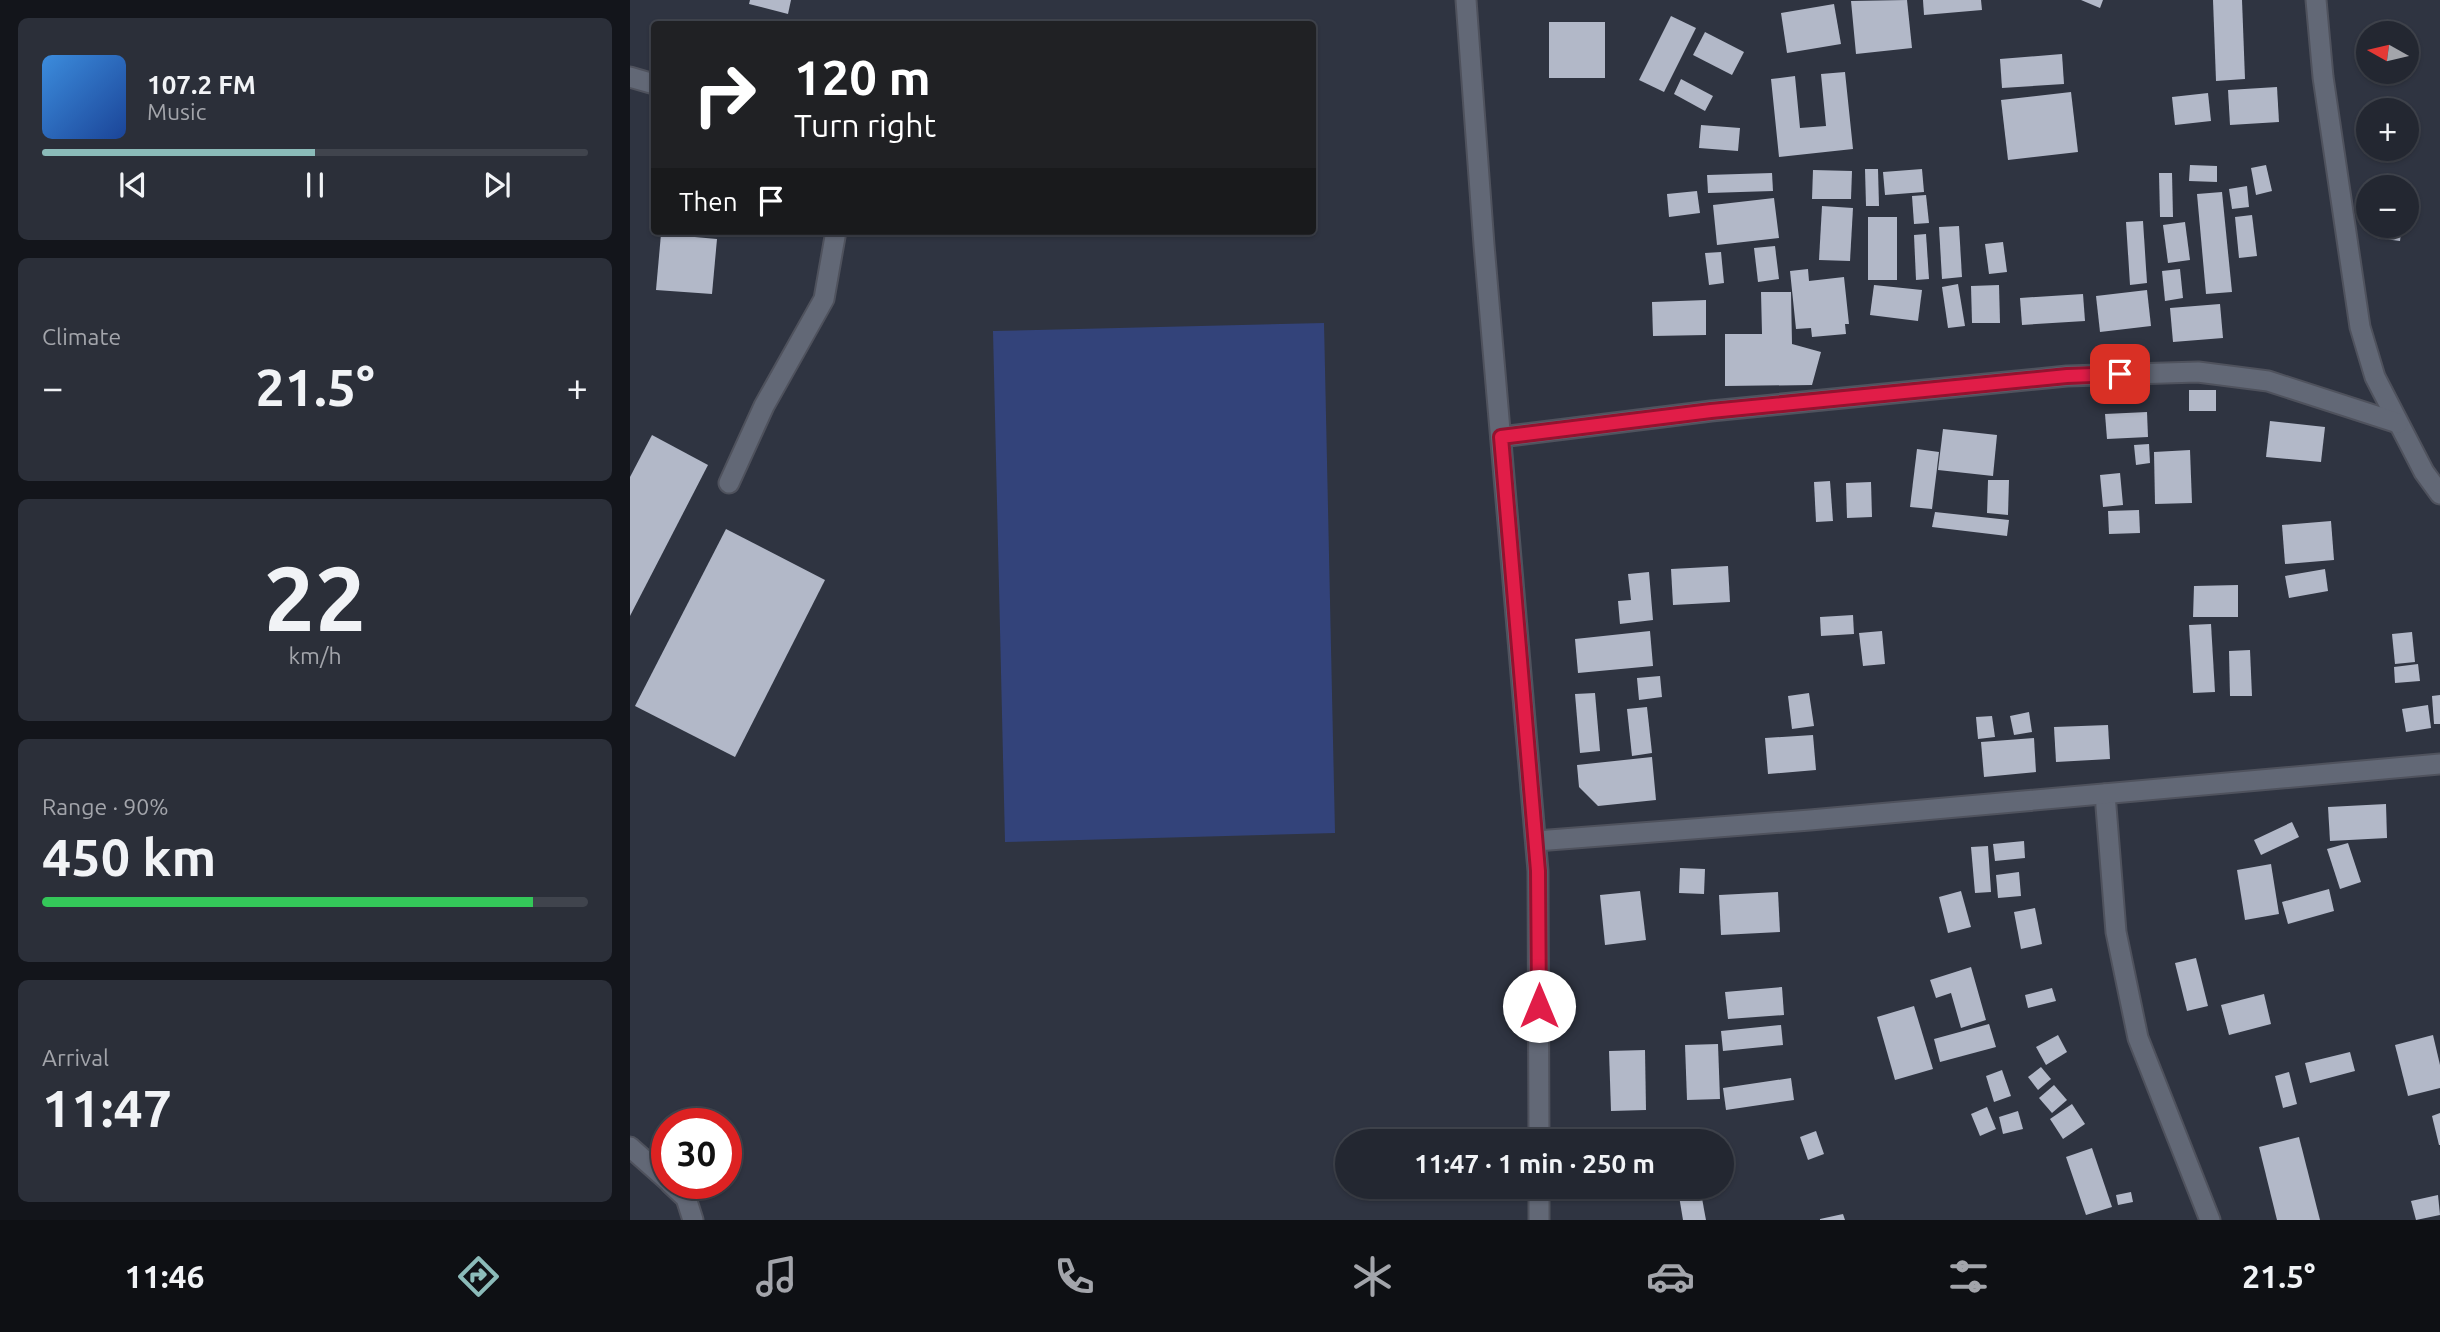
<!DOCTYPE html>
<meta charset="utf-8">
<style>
body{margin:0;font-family:Ubuntu,sans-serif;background:#2b2f39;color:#f1f3f6;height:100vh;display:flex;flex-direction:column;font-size:26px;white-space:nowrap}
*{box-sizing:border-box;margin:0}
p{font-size:23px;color:#a3a5ab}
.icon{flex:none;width:38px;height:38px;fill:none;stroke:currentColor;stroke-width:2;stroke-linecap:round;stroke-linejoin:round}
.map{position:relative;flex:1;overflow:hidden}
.panel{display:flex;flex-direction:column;gap:18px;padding:18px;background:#13151b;width:630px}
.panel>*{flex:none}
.top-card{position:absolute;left:21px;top:21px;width:665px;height:214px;border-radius:7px;box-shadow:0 2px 5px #0004,0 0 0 2px #40444d;background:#202124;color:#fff;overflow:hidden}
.needle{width:46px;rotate:278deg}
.fabs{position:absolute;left:1726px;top:21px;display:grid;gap:14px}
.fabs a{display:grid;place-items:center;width:63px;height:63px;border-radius:50%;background:#232731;box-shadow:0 2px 5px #0004,0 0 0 2px #40444d;font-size:35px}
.speed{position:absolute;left:21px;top:1108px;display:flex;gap:14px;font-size:35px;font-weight:700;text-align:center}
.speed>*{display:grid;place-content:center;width:91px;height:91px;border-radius:50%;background:#232731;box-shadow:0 2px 5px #0004,0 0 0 2px #40444d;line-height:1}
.speed .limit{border:10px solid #d22;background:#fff;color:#111}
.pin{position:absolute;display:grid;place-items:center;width:60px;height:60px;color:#fff;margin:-30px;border-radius:14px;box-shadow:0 4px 10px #0006}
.me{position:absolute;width:77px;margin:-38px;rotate:0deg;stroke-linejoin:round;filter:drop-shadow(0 0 5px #0008)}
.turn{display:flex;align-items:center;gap:24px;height:147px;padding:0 28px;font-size:32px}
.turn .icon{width:91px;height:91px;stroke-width:2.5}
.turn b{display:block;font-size:49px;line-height:60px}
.then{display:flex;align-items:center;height:66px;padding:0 28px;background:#0003;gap:14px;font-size:26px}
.big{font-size:52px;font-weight:700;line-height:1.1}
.panel .widget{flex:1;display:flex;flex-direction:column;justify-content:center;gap:10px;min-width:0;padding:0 24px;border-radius:10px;background:#2b2f39}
.panel .dial{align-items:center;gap:0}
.dial b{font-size:91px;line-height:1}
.song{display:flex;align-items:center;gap:21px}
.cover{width:84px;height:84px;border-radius:10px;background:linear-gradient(135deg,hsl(210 70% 55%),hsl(220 70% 35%))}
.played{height:7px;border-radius:4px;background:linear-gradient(90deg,#8bbbb9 50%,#40444d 50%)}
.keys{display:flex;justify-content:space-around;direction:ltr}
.heat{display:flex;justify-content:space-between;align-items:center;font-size:38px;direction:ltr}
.charge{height:10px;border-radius:5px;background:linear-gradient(90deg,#34c759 90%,#40444d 0)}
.trip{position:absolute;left:705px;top:1129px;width:399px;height:70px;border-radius:35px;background:#232731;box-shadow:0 2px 5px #0004,0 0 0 2px #40444d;font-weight:700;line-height:70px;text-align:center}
.menu{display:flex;height:112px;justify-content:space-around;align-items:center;background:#0e1014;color:#a3a5ab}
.menu .icon{width:49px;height:49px}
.menu .selected{color:#8bbbb9}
.menu b{font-size:32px;color:#f1f3f6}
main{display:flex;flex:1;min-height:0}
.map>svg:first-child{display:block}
.green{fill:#33437a}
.building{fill:#b2b8c8}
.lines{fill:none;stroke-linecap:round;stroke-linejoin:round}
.minor-casing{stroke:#4f525d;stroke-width:23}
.minor{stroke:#626876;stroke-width:19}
.route-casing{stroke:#92132f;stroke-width:18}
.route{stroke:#e11d48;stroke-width:12}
</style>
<main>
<section class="panel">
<div class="widget">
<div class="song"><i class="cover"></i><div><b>107.2 FM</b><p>Music</p></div></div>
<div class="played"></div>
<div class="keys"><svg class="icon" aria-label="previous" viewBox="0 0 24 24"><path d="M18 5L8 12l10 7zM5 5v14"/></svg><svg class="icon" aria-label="pause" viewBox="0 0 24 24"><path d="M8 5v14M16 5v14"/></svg><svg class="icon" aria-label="next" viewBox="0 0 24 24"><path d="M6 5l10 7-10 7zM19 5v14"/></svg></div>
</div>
<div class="widget"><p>Climate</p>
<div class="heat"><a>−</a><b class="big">21.5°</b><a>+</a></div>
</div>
<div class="widget dial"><b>22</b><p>km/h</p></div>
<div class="widget"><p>Range · 90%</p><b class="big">450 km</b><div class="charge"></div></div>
<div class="widget"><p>Arrival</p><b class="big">11:47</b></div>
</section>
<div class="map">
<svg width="1810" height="1220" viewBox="0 0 1810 1220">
<rect width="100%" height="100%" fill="#2f3441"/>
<path class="green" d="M694,323L705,833L375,842L363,331Z"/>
<g class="building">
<path d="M120,0H161L158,14L119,4Z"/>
<path d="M1277,0L1282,48L1226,54L1221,1Z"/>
<path d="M1293,0H1351L1352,10L1294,15Z"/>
<path d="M1451,0H1473L1470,8Z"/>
<path d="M1583,0H1612L1615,79L1586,81Z"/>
<path d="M1204,4L1211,44L1157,53L1151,13Z"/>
<path d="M1041,16L1066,28L1034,92L1009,80Z"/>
<rect x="919" y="22" width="56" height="56"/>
<path d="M1075,32L1114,52L1102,75L1063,55Z"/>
<path d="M1432,54L1434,84L1372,88L1370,59Z"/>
<path d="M1215,72L1223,149L1149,157L1141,79L1165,76L1170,128L1196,126L1191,74Z"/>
<path d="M1051,79L1083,96L1075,111L1044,94Z"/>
<path d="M1647,87L1649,122L1600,125L1598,90Z"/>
<path d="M1441,92L1448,152L1378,160L1371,100Z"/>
<path d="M1578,93L1581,121L1545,125L1542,97Z"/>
<path d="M1071,125L1110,128L1108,151L1069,148Z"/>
<path d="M1560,165L1587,166V182L1559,181Z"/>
<path d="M1636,165L1642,191L1626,195L1621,168Z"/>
<path d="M1235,169H1248L1249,206H1236Z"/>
<path d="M1292,169L1294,192L1255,195L1253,172Z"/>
<path d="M1183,170L1222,171L1221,199H1182Z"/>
<path d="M1142,173L1143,191L1078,193L1077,175Z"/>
<path d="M1529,173H1542L1543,217H1530Z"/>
<path d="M1617,186L1619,207L1602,209L1599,189Z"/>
<path d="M1067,191L1070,213L1039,217L1037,194Z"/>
<path d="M1592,192L1602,292L1576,294L1567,194Z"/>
<path d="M1296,195L1299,223L1284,224L1282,196Z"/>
<path d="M1144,198L1149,238L1087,245L1083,205Z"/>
<path d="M1192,206L1223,208L1220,261L1189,260Z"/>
<path d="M1622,215L1627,256L1609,258L1605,217Z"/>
<rect x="1238" y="217" width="29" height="63"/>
<path d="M1513,221L1517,283L1500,285L1496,222Z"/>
<path d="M1555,222L1560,260L1538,263L1533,225Z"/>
<path d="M1329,226L1332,277L1312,279L1309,227Z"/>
<path d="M1748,226H1772L1770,241L1747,238Z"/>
<path d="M31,234L87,239L82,294L26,290Z"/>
<path d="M1296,234L1299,279L1286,280L1284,235Z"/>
<path d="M1373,242L1377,272L1359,274L1355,244Z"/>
<path d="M1145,246L1149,279L1128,282L1124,248Z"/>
<path d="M1091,252L1094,283L1079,285L1075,253Z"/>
<path d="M1178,269L1179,281L1214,277L1219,324H1215L1216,334L1182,337L1181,328L1166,329L1160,271Z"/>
<path d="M1550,269L1553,298L1535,301L1532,271Z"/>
<path d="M1328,284L1335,326L1318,328L1312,287Z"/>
<path d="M1244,285L1292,290L1288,321L1240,315Z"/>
<path d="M1369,285L1370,323H1342L1341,286Z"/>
<path d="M1517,290L1521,326L1470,332L1466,296Z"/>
<path d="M1131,292H1161L1162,344L1191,352L1182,385L1095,386V334H1132Z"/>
<path d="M1453,294L1455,321L1392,325L1390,298Z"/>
<path d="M1076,300V335L1023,336L1022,302Z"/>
<path d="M1590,304L1593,338L1543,342L1540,308Z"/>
<rect x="1559" y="390" width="27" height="21"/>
<path d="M1517,412L1518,437L1477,439L1475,414Z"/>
<path d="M1640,421L1695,427L1691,462L1636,457Z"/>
<path d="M1313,429L1367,435L1363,476L1308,470Z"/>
<path d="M22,435L78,465L0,616V477Z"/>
<path d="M1519,444L1520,463L1506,465L1504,445Z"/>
<path d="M1287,449L1309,452L1302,509L1280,507Z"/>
<path d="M1560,450L1562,503L1525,504L1524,452Z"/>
<path d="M1490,473L1493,505L1473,507L1470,475Z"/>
<path d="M1358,480H1379L1378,515L1357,513Z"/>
<path d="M1200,481L1203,521L1186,522L1184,482Z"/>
<path d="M1241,482L1242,517L1217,518L1216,483Z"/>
<path d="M1509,510L1510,533L1479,534L1478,511Z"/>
<path d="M1305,512L1379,520L1377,536L1302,527Z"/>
<path d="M1701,521L1704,560L1655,564L1652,525Z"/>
<path d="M96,529L195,580L105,757L5,706Z"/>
<path d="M1098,566L1100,602L1043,605L1041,569Z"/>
<path d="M1695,569L1698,591L1659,598L1655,576Z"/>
<path d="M1019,572L1023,620L990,624L988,601L1001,600L998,574Z"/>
<path d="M1608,585V617H1563L1564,586Z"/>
<path d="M1223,615L1224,634L1191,636L1190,617Z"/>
<path d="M1581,624L1585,692L1563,693L1559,625Z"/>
<path d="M1020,631L1023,666L948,673L945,639Z"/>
<path d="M1252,631L1255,664L1233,666L1229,633Z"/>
<path d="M1782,632L1785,662L1765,664L1762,634Z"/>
<path d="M1620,650L1622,696H1600L1599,651Z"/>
<path d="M1788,664L1790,681L1765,683L1764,667Z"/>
<path d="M1030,676L1032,697L1009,700L1007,678Z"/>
<path d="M965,693L970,751L950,753L945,694Z"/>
<path d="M1179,693L1184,726L1162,729L1158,696Z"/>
<path d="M1810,695V724H1804L1802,696Z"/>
<path d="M1798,705L1801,728L1776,732L1772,709Z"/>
<path d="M1017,707L1022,753L1002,756L997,709Z"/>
<path d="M1399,712L1402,732L1384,735L1380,716Z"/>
<path d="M1362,716L1365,737L1348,739L1346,717Z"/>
<path d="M1478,725L1480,759L1426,762L1424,727Z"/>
<path d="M1183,735L1186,770L1138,774L1135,738Z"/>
<path d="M1404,738L1406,772L1354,777L1351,742Z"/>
<path d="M1022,757L1026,800L968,806L949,787L947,765Z"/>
<path d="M1756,804L1757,838L1700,841L1698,807Z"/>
<path d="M1662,822L1669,837L1631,855L1624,840Z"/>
<path d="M1394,841L1395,858L1365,861L1363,844Z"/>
<path d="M1718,843L1731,882L1710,889L1697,849Z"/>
<path d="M1358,846L1361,892L1345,893L1341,847Z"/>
<path d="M1641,864L1649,914L1615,920L1607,870Z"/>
<path d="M1050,868L1075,869L1074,894L1049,893Z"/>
<path d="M1389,872L1391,896L1368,898L1366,875Z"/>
<path d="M1699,889L1704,911L1658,924L1652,902Z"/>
<path d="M1010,891L1016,940L975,945L970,895Z"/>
<path d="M1331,891L1341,927L1318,933L1309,897Z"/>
<path d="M1148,892L1150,932L1091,935L1089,895Z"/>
<path d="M1405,908L1412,944L1391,949L1384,912Z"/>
<path d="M1566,958L1578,1006L1557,1011L1545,963Z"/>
<path d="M1341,967L1356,1020L1331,1028L1321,993L1306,998L1300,980Z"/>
<path d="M1152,987L1154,1015L1098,1019L1095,992Z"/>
<path d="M1422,988L1426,1001L1398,1008L1395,995Z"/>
<path d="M1634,994L1641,1024L1599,1035L1591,1005Z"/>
<path d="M1284,1006L1303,1069L1265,1080L1247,1017Z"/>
<path d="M1359,1024L1366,1047L1310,1062L1304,1039Z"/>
<path d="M1151,1025L1153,1045L1093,1051L1091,1031Z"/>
<path d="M1428,1035L1437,1052L1416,1065L1406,1047Z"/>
<path d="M1803,1035L1810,1065V1088L1778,1096L1765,1045Z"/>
<path d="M1088,1044L1090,1099L1057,1100L1055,1045Z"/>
<path d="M1015,1050L1016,1110L981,1111L979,1051Z"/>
<path d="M1720,1052L1725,1071L1680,1083L1675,1063Z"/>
<path d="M1411,1067L1421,1079L1408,1090L1398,1077Z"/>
<path d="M1372,1070L1381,1096L1364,1102L1356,1076Z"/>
<path d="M1659,1072L1667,1104L1653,1108L1645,1076Z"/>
<path d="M1161,1078L1164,1100L1096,1110L1093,1088Z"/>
<path d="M1424,1085L1437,1100L1422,1113L1409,1098Z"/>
<path d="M1442,1104L1455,1124L1433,1139L1420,1119Z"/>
<path d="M1357,1107L1366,1129L1350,1136L1341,1114Z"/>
<path d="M1388,1111L1393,1129L1373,1134L1369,1117Z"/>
<path d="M1810,1113V1145H1809L1802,1116Z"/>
<path d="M1186,1131L1194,1154L1178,1160L1170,1137Z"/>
<path d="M1669,1137L1690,1220H1647L1629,1147Z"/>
<path d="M1462,1148L1482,1207L1456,1215L1436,1157Z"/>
<path d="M1501,1192L1503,1202L1488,1205L1486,1195Z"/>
<path d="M1071,1193L1076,1220H1053L1049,1196Z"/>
<path d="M1808,1195L1810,1215L1786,1220L1781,1201Z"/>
<path d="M1213,1214L1215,1220H1190V1219Z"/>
</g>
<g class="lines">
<defs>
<g id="minor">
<path d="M836,0L854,245L908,871L909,1141"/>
<path d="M1686,0L1693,77L1730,327L1745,377L1794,472L1810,494"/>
<path d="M0,77L24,84"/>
<path d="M871,437L1081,411L1437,376L1568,372L1638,381L1768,423"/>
<path d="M99,483L134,406L194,299L206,231"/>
<path d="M1475,794L1486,932L1508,1038L1580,1220"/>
<path d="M906,841L1180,820L1810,764"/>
<path d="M0,1147L37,1180"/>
<path d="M40,1183L56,1198L63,1220"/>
<path d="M909,1186V1220"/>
</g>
</defs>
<use href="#minor" class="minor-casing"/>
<use href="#minor" class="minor"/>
</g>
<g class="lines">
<defs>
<path id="route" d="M909,1006L908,871L871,437L1081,411L1437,376L1490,374"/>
</defs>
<use href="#route" class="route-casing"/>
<use href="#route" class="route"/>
</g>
</svg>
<div class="fabs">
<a><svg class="needle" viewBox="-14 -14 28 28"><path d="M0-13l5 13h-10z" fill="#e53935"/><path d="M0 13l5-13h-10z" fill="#a3a5ab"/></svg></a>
<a>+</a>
<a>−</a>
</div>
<div class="speed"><div class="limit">30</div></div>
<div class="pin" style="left:1490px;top:374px;background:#d93025"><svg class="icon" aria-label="arrive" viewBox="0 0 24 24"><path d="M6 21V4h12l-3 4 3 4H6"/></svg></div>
<svg class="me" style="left:909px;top:1006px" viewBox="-20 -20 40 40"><circle r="19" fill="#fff"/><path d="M0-13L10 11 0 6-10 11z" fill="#e11d48"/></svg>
<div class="trip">11:47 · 1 min · 250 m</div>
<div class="top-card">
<div class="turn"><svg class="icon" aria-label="right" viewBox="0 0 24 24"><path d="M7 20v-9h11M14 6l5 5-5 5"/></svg><div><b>120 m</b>Turn right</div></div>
<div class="then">Then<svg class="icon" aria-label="arrive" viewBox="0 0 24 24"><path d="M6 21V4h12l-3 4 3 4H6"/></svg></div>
</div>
</div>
</main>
<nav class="menu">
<b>11:46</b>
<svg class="icon selected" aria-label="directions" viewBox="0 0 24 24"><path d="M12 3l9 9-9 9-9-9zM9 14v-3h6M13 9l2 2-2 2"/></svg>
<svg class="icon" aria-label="music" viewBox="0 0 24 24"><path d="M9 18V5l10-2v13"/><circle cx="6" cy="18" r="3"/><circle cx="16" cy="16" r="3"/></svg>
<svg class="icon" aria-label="phone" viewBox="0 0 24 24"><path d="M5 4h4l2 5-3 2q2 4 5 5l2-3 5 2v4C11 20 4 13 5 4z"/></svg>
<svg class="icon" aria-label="climate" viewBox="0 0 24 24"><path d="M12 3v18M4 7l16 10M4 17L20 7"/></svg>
<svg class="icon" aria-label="car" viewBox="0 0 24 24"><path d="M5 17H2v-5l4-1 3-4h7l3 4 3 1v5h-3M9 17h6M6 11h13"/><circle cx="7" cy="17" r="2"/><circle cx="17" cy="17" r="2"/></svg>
<svg class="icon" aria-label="filters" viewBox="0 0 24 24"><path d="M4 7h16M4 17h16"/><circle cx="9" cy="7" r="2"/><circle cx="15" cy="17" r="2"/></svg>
<b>21.5°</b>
</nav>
